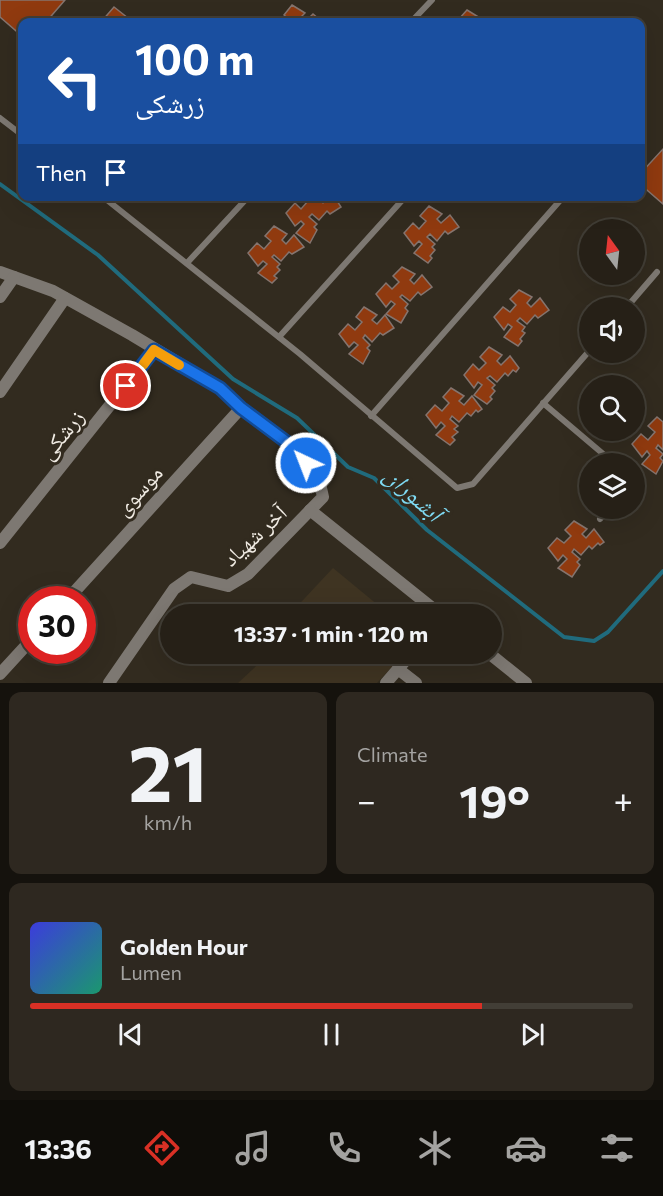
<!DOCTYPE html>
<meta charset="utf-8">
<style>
body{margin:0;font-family:Commissioner,"Noto Naskh Arabic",sans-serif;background:#2e2820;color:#f1f3f6;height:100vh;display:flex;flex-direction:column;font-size:22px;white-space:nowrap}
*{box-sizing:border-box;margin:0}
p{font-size:20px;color:#a4a3a1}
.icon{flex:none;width:33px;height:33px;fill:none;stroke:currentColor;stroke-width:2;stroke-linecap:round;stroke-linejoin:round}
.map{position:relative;height:683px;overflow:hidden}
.details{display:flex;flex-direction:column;gap:9px;padding:9px;background:#15120d;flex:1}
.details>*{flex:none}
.banner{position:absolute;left:18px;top:18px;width:627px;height:183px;border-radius:12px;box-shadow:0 6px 24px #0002,0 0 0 2px #423e36;background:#1a4fa0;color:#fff;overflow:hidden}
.needle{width:39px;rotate:345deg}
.tools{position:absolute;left:579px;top:219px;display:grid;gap:12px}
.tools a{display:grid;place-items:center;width:66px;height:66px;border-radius:50%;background:#262017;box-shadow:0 6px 24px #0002,0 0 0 2px #423e36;font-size:30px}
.speed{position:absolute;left:18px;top:586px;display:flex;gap:12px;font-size:30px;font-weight:700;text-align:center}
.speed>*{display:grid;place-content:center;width:78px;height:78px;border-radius:50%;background:#262017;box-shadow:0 6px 24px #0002,0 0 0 2px #423e36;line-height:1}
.speed .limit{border:9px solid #d22;background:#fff;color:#111}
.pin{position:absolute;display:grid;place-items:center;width:51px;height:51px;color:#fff;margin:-26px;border:3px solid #fff;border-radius:50%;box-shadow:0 2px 6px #0007}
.me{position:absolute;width:66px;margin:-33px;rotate:317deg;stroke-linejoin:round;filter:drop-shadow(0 0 4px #0008)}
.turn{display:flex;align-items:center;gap:21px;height:126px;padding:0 18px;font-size:27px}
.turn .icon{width:78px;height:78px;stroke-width:2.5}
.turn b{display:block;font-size:42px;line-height:51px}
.then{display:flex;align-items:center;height:57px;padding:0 18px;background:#0003;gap:12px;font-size:22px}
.big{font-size:45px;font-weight:700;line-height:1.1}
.details .tile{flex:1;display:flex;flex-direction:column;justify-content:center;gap:9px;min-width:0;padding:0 21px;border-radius:12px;background:#2e2820}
.details .dial{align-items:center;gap:0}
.dial b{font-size:78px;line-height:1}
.song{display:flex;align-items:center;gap:18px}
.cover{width:72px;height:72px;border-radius:9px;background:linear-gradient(135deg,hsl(240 70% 55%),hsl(160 70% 35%))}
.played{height:6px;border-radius:3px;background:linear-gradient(90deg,#d93025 75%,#423e36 75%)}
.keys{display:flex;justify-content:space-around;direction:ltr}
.heat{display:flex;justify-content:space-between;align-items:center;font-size:33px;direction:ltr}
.details .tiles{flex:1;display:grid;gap:9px;grid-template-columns:1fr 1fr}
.tile:last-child{grid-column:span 2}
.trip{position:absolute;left:160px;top:604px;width:342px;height:60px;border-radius:30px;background:#262017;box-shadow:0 6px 24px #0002,0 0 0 2px #423e36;font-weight:700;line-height:60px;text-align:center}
.dock{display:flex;height:96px;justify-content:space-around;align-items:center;background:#0f0d09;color:#a4a3a1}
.dock .icon{width:42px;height:42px}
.dock .selected{color:#d93025}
.dock b{font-size:27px;color:#f1f3f6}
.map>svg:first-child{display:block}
.built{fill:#3f3422}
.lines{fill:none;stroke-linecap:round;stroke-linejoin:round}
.stream{stroke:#206b7d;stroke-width:4}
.building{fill:#903a0f;stroke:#85746e;stroke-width:1.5}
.lane{stroke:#7d7872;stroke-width:6}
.street{stroke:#7d7872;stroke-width:12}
.route-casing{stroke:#114b97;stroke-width:15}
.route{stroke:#1a73e8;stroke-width:10}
.slow{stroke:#f59e0b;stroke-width:10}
.labels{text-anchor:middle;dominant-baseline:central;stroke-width:6;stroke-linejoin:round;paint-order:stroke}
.street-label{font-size:22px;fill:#f0ebe3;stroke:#322b1f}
.water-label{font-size:24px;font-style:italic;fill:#7fdbf4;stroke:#322b1f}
</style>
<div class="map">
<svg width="663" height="683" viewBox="0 0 663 683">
<rect width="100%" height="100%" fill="#322b1f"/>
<g class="built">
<path d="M333,568L390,615H289Z"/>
<path d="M269,654H404L377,683H238Z"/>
</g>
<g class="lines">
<path class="stream" d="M0,184L98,255L233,379L297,418L348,467L374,478L427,530L564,637L594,641L608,632L663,571"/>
</g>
<g class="building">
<path d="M0,0H65L46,22H22V36L0,17Z"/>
<path d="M292,5L305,13L300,18L305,22L313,14L319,19V22H287L290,20L284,15Z"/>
<path d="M114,7L133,22H101Z"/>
<path d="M467,10L480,18L476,22H461L458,20Z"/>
<path d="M663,149V204L640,184V174Z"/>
<path d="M303,196H321L319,199L323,203L329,196H334L341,207L330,214L327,211L319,220L312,214L309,217L317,224L314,227L317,230L310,243L296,233L304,224L301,221L295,226L286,213L295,203L301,209L308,201Z"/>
<path d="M429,206L442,214L437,219L441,223L450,215L459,227L448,234L445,231L437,241L430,234L427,237L435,244L432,247L435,250L430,256L432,258L428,263L414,253L422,244L419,241L414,246L404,233L413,223L419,229L426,221L420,216Z"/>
<path d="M274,226L287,234L282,240L286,244L294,235L304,247L292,254L289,252L281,261L274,255L272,257L280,264L277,267L280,270L274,276L277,278L272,283L258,273L267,264L263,261L258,266L248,253L257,243L264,249L271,241L265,236Z"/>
<path d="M402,267L415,274L410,280L414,284L422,275L432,287L421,295L418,292L410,301L402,295L400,297L408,304L405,308L408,311L401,323L386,314L395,304L391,301L386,307L376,294L386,283L392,289L399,282L393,276Z"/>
<path d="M519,290L532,297L527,303L531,307L540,298L549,310L538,318L535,315L527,324L520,318L517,321L525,327L522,331L525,333L520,339L522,341L518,346L504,337L512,327L508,324L504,330L494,317L503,307L510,312L516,305L510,299Z"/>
<path d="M364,307L377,315L372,320L377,324L385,315L394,328L383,335L380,333L372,342L365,335L363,338L370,345L367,348L370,351L363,364L349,354L358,345L354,342L349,347L339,334L348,324L355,330L362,322L356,317Z"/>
<path d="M489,347L502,355L497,361L501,365L510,356L519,368L516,372L513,370L508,376L505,373L497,382L490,376L487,378L495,385L492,388L495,391L490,397L492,399L487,404L474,395L482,385L478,382L474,388L464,375L473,364L479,370L486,363L480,357Z"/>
<path d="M451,388L464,396L459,401L464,405L472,396L482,409L478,412L476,410L471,416L467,413L459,422L452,416L450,419L458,426L454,429L458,432L452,437L455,440L450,445L436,435L445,426L441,422L436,428L426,415L435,405L442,411L449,403L443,397Z"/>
<path d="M657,417L663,422V450L658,445L656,448L663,454L660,458L663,461L656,474L642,464L650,455L647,451L642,457L632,444L641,434L648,440L655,432L648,426Z"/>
<path d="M574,521L587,529L582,534L586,538L594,529L604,542L600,545L598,543L592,549L589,546L581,555L574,549L572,552L580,559L577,562L580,565L572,577L558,568L567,559L563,555L558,561L548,548L557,538L564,543L571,536L565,530Z"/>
</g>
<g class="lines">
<g class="lane">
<path d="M411,22L432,0"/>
<path d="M0,118L22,135"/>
<path d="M102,196L300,354L457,488L473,484L590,350"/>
<path d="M187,263L249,196"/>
<path d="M626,308L657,272"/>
<path d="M279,337L406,196"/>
<path d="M543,403L615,464"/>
<path d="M371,416L564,196"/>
<path d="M634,480V483"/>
<path d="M600,519L610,508"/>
</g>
<g class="street">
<path d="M0,272L53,291L132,335L220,388L241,408L293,446L319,479L323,497L248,574L228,586L191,577L174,589L109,683"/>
<path d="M0,297L14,277"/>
<path d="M0,392L65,298"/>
<path d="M310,510L441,615"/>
<path d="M0,543L154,350"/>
<path d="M67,600L241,408"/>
<path d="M490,654L526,683"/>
<path d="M398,669L416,683"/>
<path d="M0,674L32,639"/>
<path d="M386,683L411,654"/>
</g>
</g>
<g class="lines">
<defs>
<path id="route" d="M126,386L154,350L220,388L241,408L292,446L306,463"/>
</defs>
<use href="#route" class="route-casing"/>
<use href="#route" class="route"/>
<path class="slow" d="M143,365L154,350L179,365"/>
</g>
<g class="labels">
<g class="street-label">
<text transform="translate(61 434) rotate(-51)">زرشکی</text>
<text transform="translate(138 490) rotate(-48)">موسوی</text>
<text transform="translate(254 535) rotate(-43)">آخر شهیاد</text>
</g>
<g class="water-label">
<text transform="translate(414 493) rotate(42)">آبشوران</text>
</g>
</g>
</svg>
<div class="tools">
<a><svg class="needle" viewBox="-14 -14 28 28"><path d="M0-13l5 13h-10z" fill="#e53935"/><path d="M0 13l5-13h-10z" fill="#a4a3a1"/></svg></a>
<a><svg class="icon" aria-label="sound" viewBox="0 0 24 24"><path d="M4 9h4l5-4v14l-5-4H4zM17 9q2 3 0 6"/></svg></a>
<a><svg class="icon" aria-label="search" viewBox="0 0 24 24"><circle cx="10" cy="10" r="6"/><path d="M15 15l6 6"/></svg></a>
<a><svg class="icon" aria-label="layers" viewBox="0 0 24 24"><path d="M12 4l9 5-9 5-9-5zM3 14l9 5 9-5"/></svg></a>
</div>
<div class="speed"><div class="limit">30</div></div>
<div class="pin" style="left:126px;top:386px;background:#d93025"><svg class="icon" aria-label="arrive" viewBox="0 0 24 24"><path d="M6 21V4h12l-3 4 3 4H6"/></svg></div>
<svg class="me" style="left:306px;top:463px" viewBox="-20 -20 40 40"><circle r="17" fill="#1a73e8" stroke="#fff" stroke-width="3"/><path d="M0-11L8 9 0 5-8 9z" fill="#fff"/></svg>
<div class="trip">13:37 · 1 min · 120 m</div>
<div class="banner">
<div class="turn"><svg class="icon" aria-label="left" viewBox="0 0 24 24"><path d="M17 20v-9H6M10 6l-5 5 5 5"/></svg><div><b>100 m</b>زرشکی</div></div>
<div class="then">Then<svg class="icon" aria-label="arrive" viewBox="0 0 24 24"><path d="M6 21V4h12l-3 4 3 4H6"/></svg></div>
</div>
</div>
<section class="details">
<div class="tiles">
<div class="tile dial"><b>21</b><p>km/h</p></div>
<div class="tile"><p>Climate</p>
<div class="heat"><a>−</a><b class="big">19°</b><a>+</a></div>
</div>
<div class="tile">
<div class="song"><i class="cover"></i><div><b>Golden Hour</b><p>Lumen</p></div></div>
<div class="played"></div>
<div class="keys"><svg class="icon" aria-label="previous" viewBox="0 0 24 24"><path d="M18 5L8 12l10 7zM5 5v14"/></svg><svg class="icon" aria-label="pause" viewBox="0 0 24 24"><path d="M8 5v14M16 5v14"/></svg><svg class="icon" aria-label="next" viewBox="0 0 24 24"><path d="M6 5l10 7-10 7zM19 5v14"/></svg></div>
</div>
</div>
</section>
<nav class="dock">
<b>13:36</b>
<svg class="icon selected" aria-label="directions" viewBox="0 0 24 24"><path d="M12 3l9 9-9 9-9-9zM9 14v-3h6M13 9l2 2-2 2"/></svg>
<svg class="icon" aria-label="music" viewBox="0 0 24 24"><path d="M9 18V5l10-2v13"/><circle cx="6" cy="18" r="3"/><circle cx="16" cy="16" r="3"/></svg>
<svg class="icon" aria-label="phone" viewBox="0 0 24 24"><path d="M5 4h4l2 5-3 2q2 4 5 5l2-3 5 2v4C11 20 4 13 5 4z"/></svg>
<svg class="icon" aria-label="climate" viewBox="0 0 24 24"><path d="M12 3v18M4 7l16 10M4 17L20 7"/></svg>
<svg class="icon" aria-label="car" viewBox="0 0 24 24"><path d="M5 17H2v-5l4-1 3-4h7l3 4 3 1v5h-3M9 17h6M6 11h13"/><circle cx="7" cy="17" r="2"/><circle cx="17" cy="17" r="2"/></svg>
<svg class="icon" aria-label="filters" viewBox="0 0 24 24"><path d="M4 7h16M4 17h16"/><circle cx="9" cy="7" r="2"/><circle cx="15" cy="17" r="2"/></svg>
</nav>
